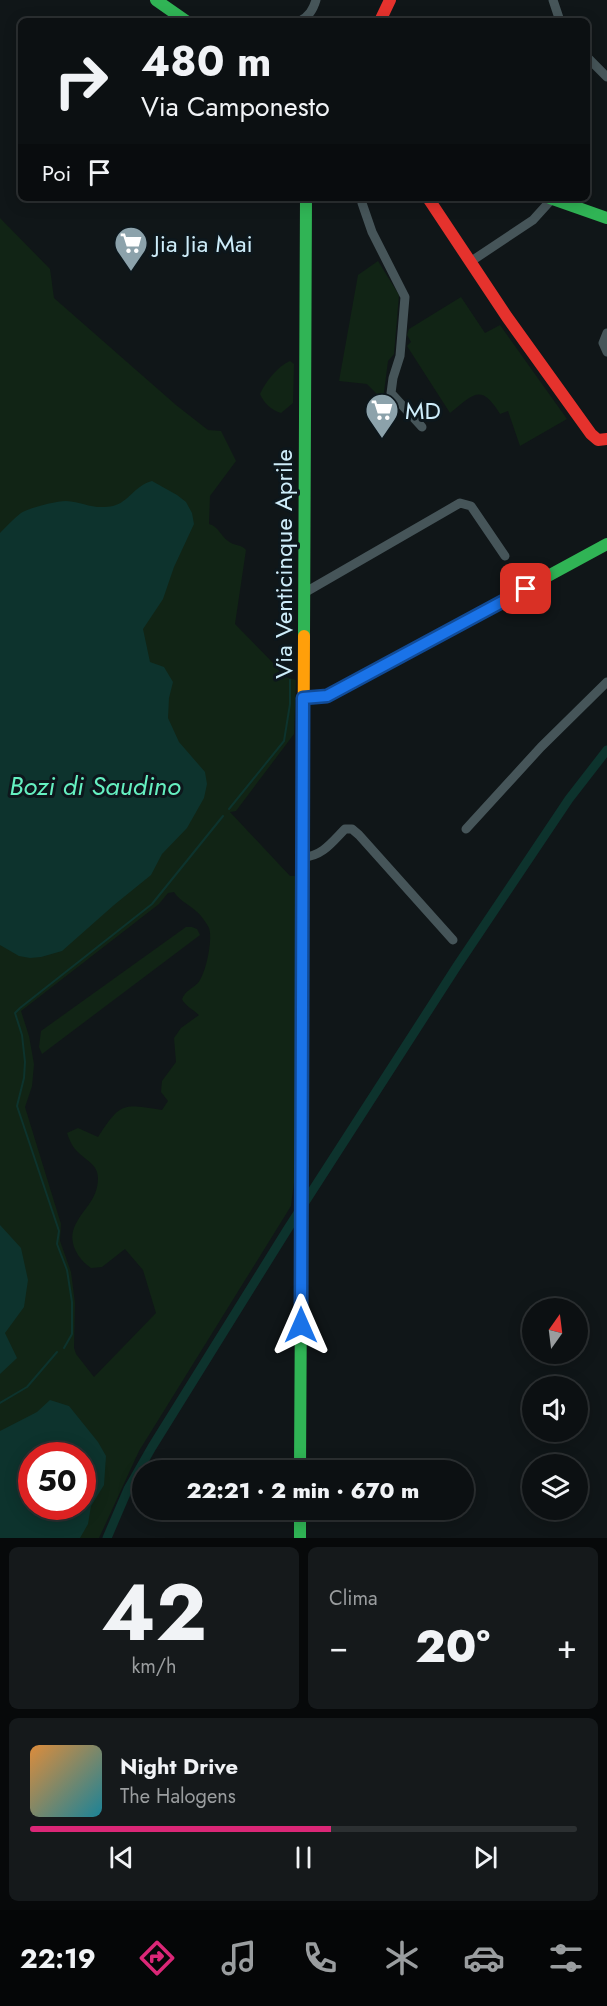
<!DOCTYPE html>
<html lang="it">
<meta charset="utf-8">
<style>
body{margin:0;font-family:Jost,sans-serif;background:#15191b;color:#f1f3f6;height:100vh;display:flex;flex-direction:column;font-size:22px;white-space:nowrap}
*{box-sizing:border-box;margin:0}
p{font-size:20px;color:#9a9d9f}
.icon{flex:none;width:33px;height:33px;fill:none;stroke:currentColor;stroke-width:2;stroke-linecap:round;stroke-linejoin:round}
.map{position:relative;height:1538px;overflow:hidden}
.side{display:flex;flex-direction:column;gap:9px;padding:9px;background:#07090a;flex:1}
.side>*{flex:none}
.top-card{position:absolute;left:18px;top:18px;width:572px;height:183px;border-radius:9px;box-shadow:0 3px 15px #0003,0 0 0 2px #2c3032;background:#0c1012;color:#f1f3f6;overflow:hidden}
.needle{width:39px;rotate:14deg}
.fabs{position:absolute;left:522px;top:1298px;display:grid;gap:12px}
.fabs a{display:grid;place-items:center;width:66px;height:66px;border-radius:50%;background:#0c1012;box-shadow:0 3px 15px #0003,0 0 0 2px #2c3032;font-size:30px}
.speed{position:absolute;left:18px;top:1442px;display:flex;gap:12px;font-size:30px;font-weight:700;text-align:center}
.speed>*{display:grid;place-content:center;width:78px;height:78px;border-radius:50%;background:#0c1012;box-shadow:0 3px 15px #0003,0 0 0 2px #2c3032;line-height:1}
.speed .limit{border:9px solid #d22;background:#fff;color:#111}
.pin{position:absolute;display:grid;place-items:center;width:51px;height:51px;color:#fff;margin:-26px;border-radius:12px;box-shadow:0 3px 9px #0006}
.me{position:absolute;width:66px;margin:-33px;rotate:0deg;stroke-linejoin:round;filter:drop-shadow(0 0 4px #0008)}
.turn{display:flex;align-items:center;gap:21px;height:126px;padding:0 24px;font-size:27px}
.turn .icon{width:78px;height:78px;stroke-width:2.5}
.turn b{display:block;font-size:42px;line-height:51px}
.then{display:flex;align-items:center;height:57px;padding:0 24px;background:#0003;gap:12px;font-size:22px}
.big{font-size:45px;font-weight:800;line-height:1.1}
.side .tile{flex:1;display:flex;flex-direction:column;justify-content:center;gap:9px;min-width:0;padding:0 21px;border-radius:9px;background:#15191b}
.side .dial{align-items:center;gap:0}
.dial b{font-size:78px;line-height:1}
.song{display:flex;align-items:center;gap:18px}
.cover{width:72px;height:72px;border-radius:9px;background:linear-gradient(135deg,hsl(30 70% 55%),hsl(190 70% 35%))}
.played{height:6px;border-radius:3px;background:linear-gradient(90deg,#db2777 55%,#2c3032 55%)}
.keys{display:flex;justify-content:space-around;direction:ltr}
.heat{display:flex;justify-content:space-between;align-items:center;font-size:33px;direction:ltr}
.side .tiles{flex:1;display:grid;gap:9px;grid-template-columns:1fr 1fr}
.tile:last-child{grid-column:span 2}
.trip{position:absolute;left:132px;top:1460px;width:342px;height:60px;border-radius:30px;background:#0c1012;box-shadow:0 3px 15px #0003,0 0 0 2px #2c3032;font-weight:800;line-height:60px;text-align:center}
.tabs{display:flex;height:96px;justify-content:space-around;align-items:center;background:#050607;color:#9a9d9f}
.tabs .icon{width:42px;height:42px}
.tabs .on{color:#db2777}
.tabs b{font-size:27px;color:#f1f3f6}
.map>svg:first-child{display:block}
.green{fill:#112415;fill-rule:evenodd}
.water{fill:#0d332d;fill-rule:evenodd}
.lines{fill:none;stroke-linecap:round;stroke-linejoin:round}
.stream{stroke:#0d332d;stroke-width:2}
.canal{stroke:#0d332d;stroke-width:9}
.street{stroke:#465559;stroke-width:9}
.fast{stroke:#30b455;stroke-width:12}
.slow{stroke:#ff9f0a;stroke-width:12}
.jam{stroke:#e5322d;stroke-width:12}
.route-casing{stroke:#114b97;stroke-width:15}
.route{stroke:#1a73e8;stroke-width:10}
.labels{text-anchor:middle;dominant-baseline:central;stroke-width:6;stroke-linejoin:round;paint-order:stroke}
.poi-label{font-size:24px;fill:#ceedfa;stroke:#0d171c;text-anchor:start}
.street-label{font-size:24px;fill:#ceedfa;stroke:#0d171c}
.water-label{font-size:26px;font-style:italic;fill:#65f0c1;stroke:#0d171c}
</style>
<div class="map">
<svg width="607" height="1538" viewBox="0 0 607 1538">
<rect width="100%" height="100%" fill="#101618"/>
<g class="green">
<path d="M0,218L50,269L54,298L176,405L208,430L221,431L236,461L210,496L209,524C218,526 220,535 228,541C234,546 241,544 246,550L235,624L276,666L282,676L296,680L294,734L236,811L230,812L290,876H295V1175L291,1206L139,1451L99,1538H0ZM174,892C179,901 194,907 201,916C204,920 207,924 209,928C213,939 206,974 198,983C192,989 186,990 182,999C185,1006 193,1009 199,1015L181,1028L174,1038L176,1062L162,1081L161,1092L168,1101L162,1110C122,1104 121,1102 98,1137L78,1128L67,1133C70,1141 72,1147 79,1153C87,1161 98,1165 98,1178C98,1201 81,1210 74,1228C68,1244 79,1260 91,1268L102,1267L125,1249L143,1270L156,1313L94,1377L76,1354L74,1348L75,1303L71,1272L60,1241L61,1224L25,1107L32,1086L34,1064L29,1036L21,1011L159,904L168,893ZM32,1455H82V1506H32Z"/>
<path d="M378,261L399,295L394,354L388,361L383,400L367,384L339,381L358,275Z"/>
<path d="M461,297L485,333L500,325L567,419L520,446L508,411L500,414C481,383 474,394 450,413L407,346L411,342L407,335L409,329Z"/>
<path d="M290,361L294,364L293,403L281,413C271,410 264,403 260,394C266,381 277,367 290,361Z"/>
<path d="M186,927H192L197,929L200,935L42,1054L39,1047L41,1031Z"/>
</g>
<g class="water">
<path d="M152,481L177,495L186,502L192,513L194,524L174,567L163,599L143,629L150,662L164,667L173,682L169,698L168,718L179,742L205,772L207,784L204,798L187,828L162,854L151,875L114,905L62,951L41,957L30,958L19,956L0,945V533C7,526 13,519 21,513C29,508 56,501 66,501C83,502 93,510 113,506C129,502 134,486 152,481Z"/>
<path d="M0,1225L21,1248L28,1280L24,1307L5,1333L17,1358L0,1374Z"/>
<path d="M50,1400L69,1406L98,1442L106,1456L104,1485L91,1506L88,1524L80,1538H0V1431L37,1412ZM32,1455H82V1506H32Z"/>
</g>
<g class="lines">
<g class="stream">
<path d="M229,809L284,741L290,704V680"/>
<path d="M64,1348L72,1334V1302L67,1270L57,1244L59,1231L57,1225L17,1106L24,1078L25,1062L22,1035L15,1013L20,1008L152,904L223,816"/>
<path d="M0,1403L27,1387L57,1352"/>
</g>
<path class="canal" d="M107,1538L128,1489L152,1447L287,1230L457,966L569,799L607,750"/>
<g class="street">
<path d="M553,0L560,21"/>
<path d="M300,21C309,16 313,10 316,0"/>
<path d="M586,56L607,77"/>
<path d="M363,198L362,203L372,232L405,297L400,356L393,378L391,393L422,427"/>
<path d="M470,262L533,220L552,199"/>
<path d="M607,333L603,343L607,352"/>
<path d="M304,593L460,503L471,506L505,556"/>
<path d="M466,829L541,747L607,682"/>
<path d="M303,857C322,857 333,841 345,829H352L359,835L453,940"/>
</g>
<g class="fast">
<path d="M156,0L186,21"/>
<path d="M550,198L607,218"/>
<path d="M304,636L306,198"/>
<path d="M303,698L327,696L607,544"/>
<path d="M300,1470L302,1111"/>
<path d="M300,1509V1538"/>
</g>
<path class="slow" d="M302,1111L304,636"/>
<g class="jam">
<path d="M380,21L390,0"/>
<path d="M428,198L507,317L591,434L598,440L607,439"/>
</g>
</g>
<g class="lines">
<defs>
<path id="route" d="M301,1325L303,698L327,696L526,589"/>
</defs>
<use href="#route" class="route-casing"/>
<use href="#route" class="route"/>
</g>
<defs>
<symbol id="supermarket-pin" viewBox="-11 -11 22 30"><path d="M0 17L-7.5 6A9.5 9.5 0 1 1 7.5 6Z" fill="#8ca2ab" stroke="#0d171c"/><path d="M-6-5.5h2.5l.6 2H6L4.5 2H-2.5L-4.4-4H-6ZM-1.5 3.2a1.3 1.3 0 1 0 .1 0ZM3 3.2a1.3 1.3 0 1 0 .1 0Z" fill="#fff"/></symbol>
</defs>
<g fill-rule="evenodd">
<use href="#supermarket-pin" x="112" y="224" width="38" height="52"/>
<use href="#supermarket-pin" x="363" y="391" width="38" height="52"/>
</g>
<g class="labels">
<g class="poi-label">
<text x="154" y="243">Jia Jia Mai</text>
<text x="405" y="410">MD</text>
</g>
<g class="street-label">
<text transform="translate(283 564) rotate(-90)">Via Venticinque Aprile</text>
</g>
<g class="water-label">
<text x="95" y="786">Bozi di Saudino</text>
</g>
</g>
</svg>
<div class="fabs">
<a><svg class="needle" viewBox="-14 -14 28 28"><path d="M0-13l5 13h-10z" fill="#e53935"/><path d="M0 13l5-13h-10z" fill="#9a9d9f"/></svg></a>
<a><svg class="icon" aria-label="sound" viewBox="0 0 24 24"><path d="M4 9h4l5-4v14l-5-4H4zM17 9q2 3 0 6"/></svg></a>
<a><svg class="icon" aria-label="layers" viewBox="0 0 24 24"><path d="M12 4l9 5-9 5-9-5zM3 14l9 5 9-5"/></svg></a>
</div>
<div class="speed"><div class="limit">50</div></div>
<div class="pin" style="left:526px;top:589px;background:#d93025"><svg class="icon" aria-label="arrive" viewBox="0 0 24 24"><path d="M6 21V4h12l-3 4 3 4H6"/></svg></div>
<svg class="me" style="left:301px;top:1325px" viewBox="-20 -20 40 40"><path d="M0-17L14 15 0 8-14 15z" fill="#1a73e8" stroke="#fff" stroke-width="4"/></svg>
<div class="trip">22:21 · 2 min · 670 m</div>
<div class="top-card">
<div class="turn"><svg class="icon" aria-label="right" viewBox="0 0 24 24"><path d="M7 20v-9h11M14 6l5 5-5 5"/></svg><div><b>480 m</b>Via Camponesto</div></div>
<div class="then">Poi<svg class="icon" aria-label="arrive" viewBox="0 0 24 24"><path d="M6 21V4h12l-3 4 3 4H6"/></svg></div>
</div>
</div>
<section class="side">
<div class="tiles">
<div class="tile dial"><b>42</b><p>km/h</p></div>
<div class="tile"><p>Clima</p>
<div class="heat"><a>−</a><b class="big">20°</b><a>+</a></div>
</div>
<div class="tile">
<div class="song"><i class="cover"></i><div><b>Night Drive</b><p>The Halogens</p></div></div>
<div class="played"></div>
<div class="keys"><svg class="icon" aria-label="previous" viewBox="0 0 24 24"><path d="M18 5L8 12l10 7zM5 5v14"/></svg><svg class="icon" aria-label="pause" viewBox="0 0 24 24"><path d="M8 5v14M16 5v14"/></svg><svg class="icon" aria-label="next" viewBox="0 0 24 24"><path d="M6 5l10 7-10 7zM19 5v14"/></svg></div>
</div>
</div>
</section>
<nav class="tabs">
<b>22:19</b>
<svg class="icon on" aria-label="directions" viewBox="0 0 24 24"><path d="M12 3l9 9-9 9-9-9zM9 14v-3h6M13 9l2 2-2 2"/></svg>
<svg class="icon" aria-label="music" viewBox="0 0 24 24"><path d="M9 18V5l10-2v13"/><circle cx="6" cy="18" r="3"/><circle cx="16" cy="16" r="3"/></svg>
<svg class="icon" aria-label="phone" viewBox="0 0 24 24"><path d="M5 4h4l2 5-3 2q2 4 5 5l2-3 5 2v4C11 20 4 13 5 4z"/></svg>
<svg class="icon" aria-label="climate" viewBox="0 0 24 24"><path d="M12 3v18M4 7l16 10M4 17L20 7"/></svg>
<svg class="icon" aria-label="car" viewBox="0 0 24 24"><path d="M5 17H2v-5l4-1 3-4h7l3 4 3 1v5h-3M9 17h6M6 11h13"/><circle cx="7" cy="17" r="2"/><circle cx="17" cy="17" r="2"/></svg>
<svg class="icon" aria-label="filters" viewBox="0 0 24 24"><path d="M4 7h16M4 17h16"/><circle cx="9" cy="7" r="2"/><circle cx="15" cy="17" r="2"/></svg>
</nav>
